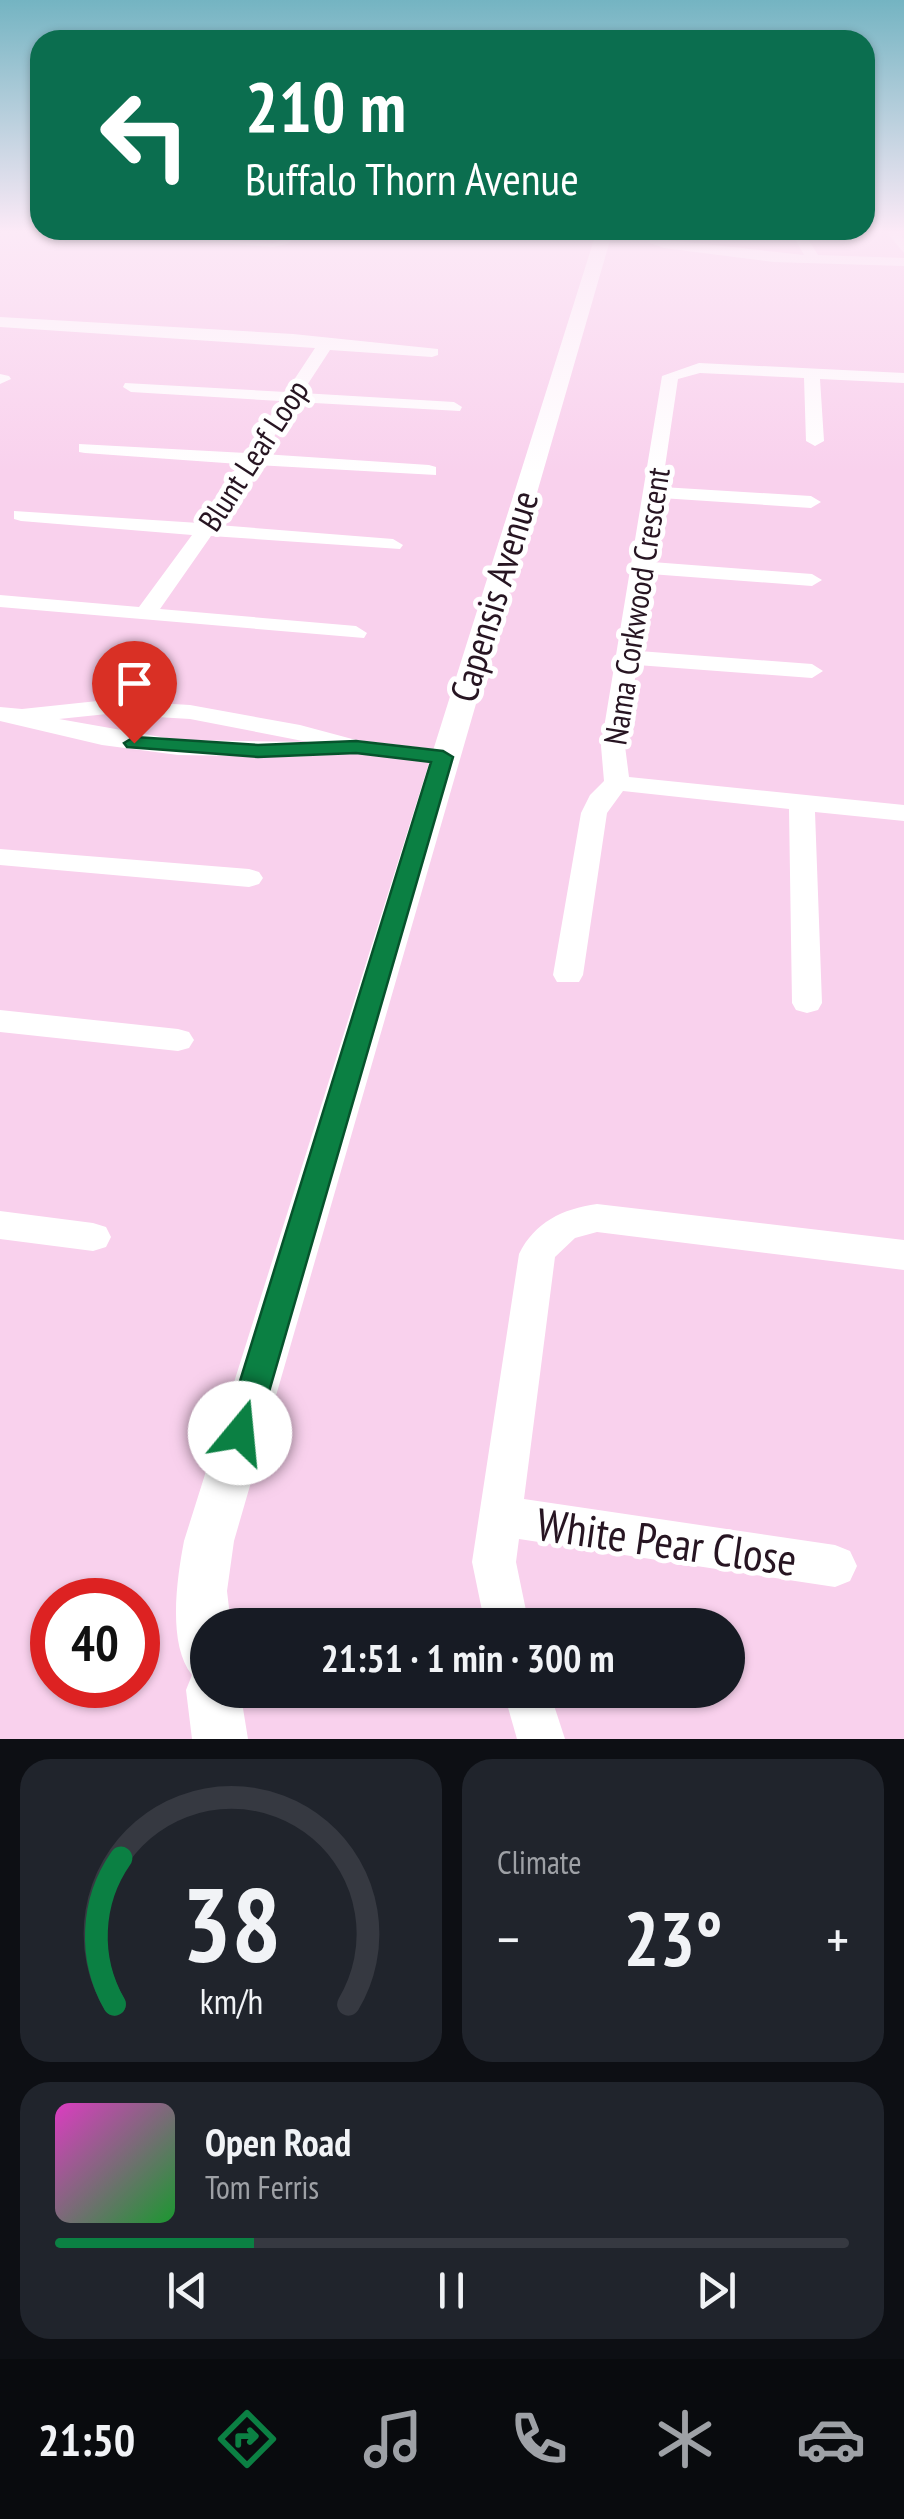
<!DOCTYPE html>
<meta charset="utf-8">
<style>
body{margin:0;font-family:"PT Sans Narrow",sans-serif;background:#20242c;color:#f1f3f6;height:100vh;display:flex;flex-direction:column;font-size:38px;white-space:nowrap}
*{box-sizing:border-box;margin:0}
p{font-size:32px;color:#9ea1a6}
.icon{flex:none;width:55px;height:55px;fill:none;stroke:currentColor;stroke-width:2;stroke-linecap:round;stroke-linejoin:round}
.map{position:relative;height:1739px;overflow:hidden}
.panel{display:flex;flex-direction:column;gap:20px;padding:20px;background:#0d0f14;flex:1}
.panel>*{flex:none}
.hud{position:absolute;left:30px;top:30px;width:845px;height:210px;border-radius:30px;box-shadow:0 2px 8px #0004;background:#0b6e4f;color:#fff;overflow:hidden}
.speed{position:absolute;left:30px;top:1578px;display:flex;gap:20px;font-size:50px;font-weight:700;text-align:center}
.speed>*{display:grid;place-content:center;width:130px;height:130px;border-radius:50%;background:#171b24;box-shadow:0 2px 8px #0004;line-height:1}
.speed .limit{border:15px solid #d22;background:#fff;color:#111}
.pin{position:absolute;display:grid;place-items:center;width:85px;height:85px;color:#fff;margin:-102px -42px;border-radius:50% 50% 50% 0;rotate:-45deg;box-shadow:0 0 10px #0007}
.pin .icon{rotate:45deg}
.me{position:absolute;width:110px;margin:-55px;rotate:17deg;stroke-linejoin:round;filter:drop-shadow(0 0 8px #0008)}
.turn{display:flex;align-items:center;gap:35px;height:210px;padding:0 50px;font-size:45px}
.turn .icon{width:130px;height:130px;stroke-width:2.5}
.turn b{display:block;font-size:70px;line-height:85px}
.big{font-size:75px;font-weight:700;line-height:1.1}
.panel .tile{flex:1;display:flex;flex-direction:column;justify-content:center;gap:15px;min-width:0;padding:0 35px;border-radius:30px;background:#20242c}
.panel .dial{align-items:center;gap:0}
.dial svg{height:260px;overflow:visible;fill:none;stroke:#363941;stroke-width:7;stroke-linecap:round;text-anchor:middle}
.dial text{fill:#f1f3f6;stroke:none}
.song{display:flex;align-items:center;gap:30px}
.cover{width:120px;height:120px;border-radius:15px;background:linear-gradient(135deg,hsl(310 70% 55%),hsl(130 70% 35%))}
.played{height:10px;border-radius:5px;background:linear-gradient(90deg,#0b8043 25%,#363941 25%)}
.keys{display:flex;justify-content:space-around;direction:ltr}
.heat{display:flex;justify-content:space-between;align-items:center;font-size:55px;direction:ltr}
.panel .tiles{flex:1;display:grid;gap:20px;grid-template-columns:1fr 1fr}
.tile:last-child{grid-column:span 2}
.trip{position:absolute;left:190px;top:1608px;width:555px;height:100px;border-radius:50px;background:#171b24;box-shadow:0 2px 8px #0004;font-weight:700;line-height:100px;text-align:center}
.tabs{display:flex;height:160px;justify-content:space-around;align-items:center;background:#090b0e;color:#9ea1a6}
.tabs .icon{width:70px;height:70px}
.tabs .active{color:#0b8043}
.tabs b{font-size:45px;color:#f1f3f6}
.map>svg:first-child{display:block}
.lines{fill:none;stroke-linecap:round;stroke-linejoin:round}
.service{fill:#fff;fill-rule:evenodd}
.minor{fill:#fff;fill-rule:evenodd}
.tertiary{fill:#fff;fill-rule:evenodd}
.route{fill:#0b8043;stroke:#07532c;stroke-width:2.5}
.labels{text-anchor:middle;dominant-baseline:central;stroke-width:10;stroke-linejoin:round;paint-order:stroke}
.far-street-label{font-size:32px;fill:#271522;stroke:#fff}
.street-label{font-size:38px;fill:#271522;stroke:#fff}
.near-street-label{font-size:45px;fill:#271522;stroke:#fff}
</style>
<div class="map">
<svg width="904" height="1739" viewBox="0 0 904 1739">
<rect width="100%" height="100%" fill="#f9d1ed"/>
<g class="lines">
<g class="service">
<path d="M43,230H75L273,243C286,241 293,230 305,230L287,244L273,247Z"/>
<path d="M316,230L478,232L506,230L478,236L319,232Z"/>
</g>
<g class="minor">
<path d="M648,230H660L661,238L667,240L804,255L790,230H802L818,255L904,258V266L773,262L664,248L650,243Z"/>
<path d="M885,230H897L904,239V253Z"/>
<path d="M0,317L293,334L438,349V355L432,357L330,350L302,393L454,402L462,407L460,411L296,402L263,454L429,465L436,467V475L256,465L218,525L393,539L403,545L400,549L211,536L160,609L356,626L367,633L364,638L0,607V595L139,607L192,535L21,521L14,519V511L199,523L239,464L85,453L79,452V444L246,453L280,401L131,392L123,387L125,383L286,392L315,348L0,327Z"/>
<path d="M699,363L904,373V383L820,379L824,441L815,446L806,441L804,378L700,373L678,379L662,487L811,496L821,502L811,508L661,498L652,562L812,574L822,580L812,586L650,574L639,651L812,664L823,671L812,678L637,665L625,746L629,777L904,805V821L815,812L822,1003L818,1010L807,1013L796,1010L792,1003L789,809L623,791L607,813L583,975L579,982H557L553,975L581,813L590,795L604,781L601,746L662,376Z"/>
<path d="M0,374L9,376L11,379L0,384Z"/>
<path d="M107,700L190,705L300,725L356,740L443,750L455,757L443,764L341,751L331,755L293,757L178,755L102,745L0,721V707L22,709ZM107,714L190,719L308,742L178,740L59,719Z"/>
<path d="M0,849L249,869L259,872L263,878L259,884L249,887L0,865Z"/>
<path d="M0,1010L178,1029L189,1032L194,1040L189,1048L178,1051L0,1032Z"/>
<path d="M597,1204L904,1240V1270L597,1232L575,1238L555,1257L524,1499L835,1545L850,1551L857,1566L850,1581L835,1587L519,1539L516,1562L529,1625H485L472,1562L519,1254C535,1222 562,1209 597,1204Z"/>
<path d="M0,1211L93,1223L106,1227L111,1237L106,1247L93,1251L0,1239Z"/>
<path d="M503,1690H549L565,1739H517Z"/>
</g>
<path class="tertiary" d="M597,230H613L234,1541L227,1591L231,1625H208V1690H240L248,1739H192L186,1690L192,1675C167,1644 177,1578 184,1541Z"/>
</g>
<linearGradient id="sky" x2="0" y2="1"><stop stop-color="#74b4c2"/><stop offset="0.49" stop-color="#fceaf7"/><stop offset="1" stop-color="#fceaf7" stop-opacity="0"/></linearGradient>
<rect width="904" height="473" fill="url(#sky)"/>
<path class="route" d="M134,737L258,745L356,741L443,751L453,757L257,1433L252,1444L240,1448L228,1444L224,1433L431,762L356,753L258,757L127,747L124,743Z"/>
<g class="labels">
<g class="far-street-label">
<text transform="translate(253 455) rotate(-57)">Blunt Leaf Loop</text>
<text transform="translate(636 606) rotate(-81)">Nama Corkwood Crescent</text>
</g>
<g class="street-label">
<text transform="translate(493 596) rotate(-73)">Capensis Avenue</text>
</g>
<g class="near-street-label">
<text transform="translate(667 1541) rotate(8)">White Pear Close</text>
</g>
</g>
</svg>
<div class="speed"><div class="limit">40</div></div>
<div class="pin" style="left:134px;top:743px;background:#d93025"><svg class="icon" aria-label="arrive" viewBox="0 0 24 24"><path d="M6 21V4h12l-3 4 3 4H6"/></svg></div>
<svg class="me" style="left:240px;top:1433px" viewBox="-20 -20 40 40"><circle r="19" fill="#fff"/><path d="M0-13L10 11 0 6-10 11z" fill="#0b8043"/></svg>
<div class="trip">21:51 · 1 min · 300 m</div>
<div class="hud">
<div class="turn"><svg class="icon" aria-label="left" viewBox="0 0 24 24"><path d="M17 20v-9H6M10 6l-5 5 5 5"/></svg><div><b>210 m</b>Buffalo Thorn Avenue</div></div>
</div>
</div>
<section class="panel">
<div class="tiles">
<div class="tile dial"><svg viewBox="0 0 100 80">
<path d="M14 69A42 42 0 1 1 86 69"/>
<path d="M14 69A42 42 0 0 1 16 24" stroke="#0b8043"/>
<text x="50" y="56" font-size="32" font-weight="700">38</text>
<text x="50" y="72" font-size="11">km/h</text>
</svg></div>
<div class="tile"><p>Climate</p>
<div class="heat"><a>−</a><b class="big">23°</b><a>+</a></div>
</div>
<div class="tile">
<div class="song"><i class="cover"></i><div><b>Open Road</b><p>Tom Ferris</p></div></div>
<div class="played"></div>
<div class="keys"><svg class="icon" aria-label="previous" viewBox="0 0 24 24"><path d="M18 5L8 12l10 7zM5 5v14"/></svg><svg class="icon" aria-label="pause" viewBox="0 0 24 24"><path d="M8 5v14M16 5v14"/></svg><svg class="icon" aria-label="next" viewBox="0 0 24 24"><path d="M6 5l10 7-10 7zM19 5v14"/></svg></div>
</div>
</div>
</section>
<nav class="tabs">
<b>21:50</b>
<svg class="icon active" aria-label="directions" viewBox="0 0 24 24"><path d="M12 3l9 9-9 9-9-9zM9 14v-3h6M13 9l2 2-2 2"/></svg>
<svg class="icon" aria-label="music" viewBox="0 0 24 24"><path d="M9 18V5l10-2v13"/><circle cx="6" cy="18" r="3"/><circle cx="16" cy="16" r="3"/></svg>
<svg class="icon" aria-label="phone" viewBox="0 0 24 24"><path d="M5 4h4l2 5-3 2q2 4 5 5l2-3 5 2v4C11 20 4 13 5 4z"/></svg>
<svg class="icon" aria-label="climate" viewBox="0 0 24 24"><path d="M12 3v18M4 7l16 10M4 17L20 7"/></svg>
<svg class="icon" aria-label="car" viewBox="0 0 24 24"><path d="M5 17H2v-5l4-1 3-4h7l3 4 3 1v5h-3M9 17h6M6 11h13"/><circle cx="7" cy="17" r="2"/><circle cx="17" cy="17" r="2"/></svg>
</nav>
